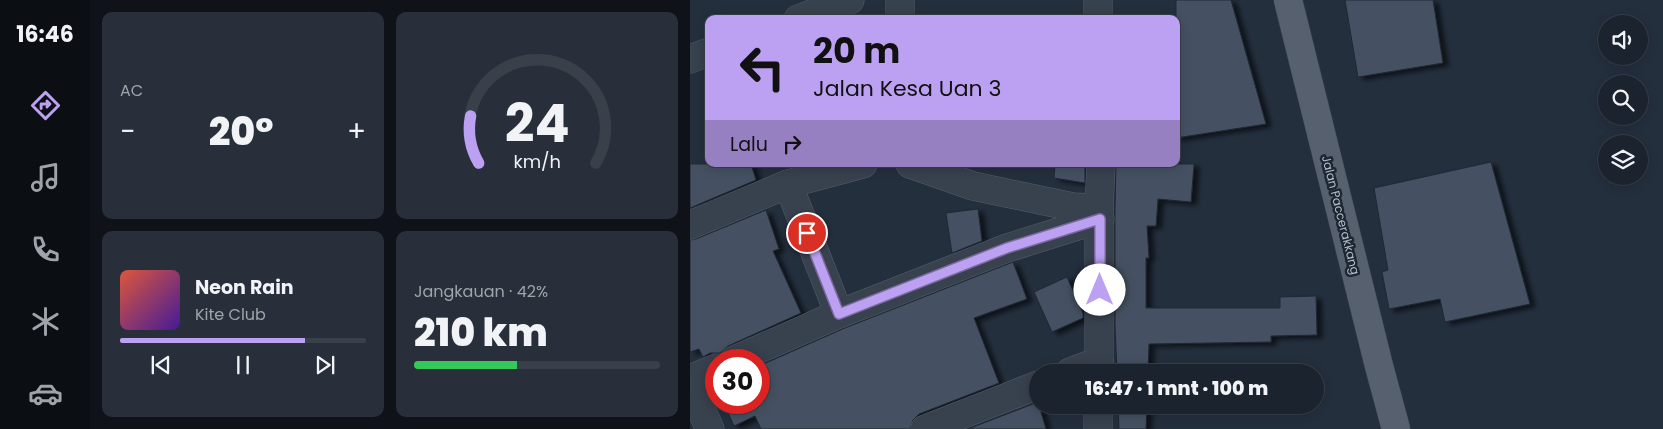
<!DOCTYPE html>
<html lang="id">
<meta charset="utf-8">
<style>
body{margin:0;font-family:Poppins,sans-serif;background:#282f3a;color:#f1f3f6;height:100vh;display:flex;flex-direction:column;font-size:19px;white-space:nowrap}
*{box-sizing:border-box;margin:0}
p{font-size:16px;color:#a0a4aa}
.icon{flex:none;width:28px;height:28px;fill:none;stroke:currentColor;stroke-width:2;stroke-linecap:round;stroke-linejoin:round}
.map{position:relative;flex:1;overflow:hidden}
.panel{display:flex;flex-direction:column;gap:12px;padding:12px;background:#0f1319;width:600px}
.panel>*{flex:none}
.banner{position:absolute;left:15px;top:15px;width:475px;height:152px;border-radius:10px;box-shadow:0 2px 12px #0003,0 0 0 1px #39404a;background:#bca0f2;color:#111;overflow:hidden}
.tools{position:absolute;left:908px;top:15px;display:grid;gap:10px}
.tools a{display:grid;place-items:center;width:50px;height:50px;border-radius:50%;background:#1b232e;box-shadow:0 2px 12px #0003,0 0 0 1px #39404a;font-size:25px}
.speed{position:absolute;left:15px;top:349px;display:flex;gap:10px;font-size:25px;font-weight:700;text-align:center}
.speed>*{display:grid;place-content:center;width:65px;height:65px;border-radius:50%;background:#1b232e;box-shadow:0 2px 12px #0003,0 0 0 1px #39404a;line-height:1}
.speed .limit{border:8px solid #d22;background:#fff;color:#111}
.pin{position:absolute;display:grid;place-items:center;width:42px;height:42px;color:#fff;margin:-21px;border:2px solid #fff;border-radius:50%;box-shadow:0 1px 5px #0007}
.me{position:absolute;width:55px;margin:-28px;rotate:0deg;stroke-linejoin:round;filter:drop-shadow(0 0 4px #0008)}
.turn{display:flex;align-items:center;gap:18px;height:105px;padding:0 25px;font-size:22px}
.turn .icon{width:65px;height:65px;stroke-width:2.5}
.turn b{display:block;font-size:35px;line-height:42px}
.then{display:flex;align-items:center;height:48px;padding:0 25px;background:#0003;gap:10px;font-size:19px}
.big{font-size:38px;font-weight:800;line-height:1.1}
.panel .widget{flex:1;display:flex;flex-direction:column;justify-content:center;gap:8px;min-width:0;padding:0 18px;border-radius:10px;background:#282f3a}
.panel .dial{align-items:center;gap:0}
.dial svg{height:130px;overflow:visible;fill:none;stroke:#39404a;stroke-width:7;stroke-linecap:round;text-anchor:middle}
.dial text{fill:#f1f3f6;stroke:none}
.song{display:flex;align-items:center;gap:15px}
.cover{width:60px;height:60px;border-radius:8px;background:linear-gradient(135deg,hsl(10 70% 55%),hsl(260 70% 35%))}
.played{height:5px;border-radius:2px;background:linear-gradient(90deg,#bca0f2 75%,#39404a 75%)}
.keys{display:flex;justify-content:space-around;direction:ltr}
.heat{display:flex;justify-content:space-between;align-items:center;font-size:28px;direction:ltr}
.charge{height:8px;border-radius:4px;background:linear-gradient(90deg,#34c759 42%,#39404a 0)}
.panel .tiles{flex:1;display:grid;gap:12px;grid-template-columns:repeat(2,1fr)}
.trip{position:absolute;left:339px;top:364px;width:295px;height:50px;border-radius:25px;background:#1b232e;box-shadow:0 2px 12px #0003,0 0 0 1px #39404a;font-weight:800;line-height:50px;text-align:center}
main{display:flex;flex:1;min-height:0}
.tab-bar{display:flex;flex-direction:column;width:90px;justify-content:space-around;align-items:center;background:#0b0e12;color:#a0a4aa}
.tab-bar .icon{width:35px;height:35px}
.tab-bar .active{color:#bca0f2}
.tab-bar b{font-size:22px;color:#f1f3f6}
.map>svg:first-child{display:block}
.building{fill:#455162;stroke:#1f2835;filter:url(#shadow)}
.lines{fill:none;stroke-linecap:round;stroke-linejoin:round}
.minor-casing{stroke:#565f6c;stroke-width:29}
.major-casing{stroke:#414a57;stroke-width:29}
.minor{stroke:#38414e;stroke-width:28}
.major{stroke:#56606e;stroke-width:28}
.route-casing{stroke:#7a689d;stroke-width:12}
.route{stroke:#bca0f2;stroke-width:9}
.labels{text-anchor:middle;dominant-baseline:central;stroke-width:5;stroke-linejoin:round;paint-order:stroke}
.street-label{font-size:12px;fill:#b4bcc9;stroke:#1d2633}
</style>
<main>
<nav class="tab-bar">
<b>16:46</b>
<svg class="icon active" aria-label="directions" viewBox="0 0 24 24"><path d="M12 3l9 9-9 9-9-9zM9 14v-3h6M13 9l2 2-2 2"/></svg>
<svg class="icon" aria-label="music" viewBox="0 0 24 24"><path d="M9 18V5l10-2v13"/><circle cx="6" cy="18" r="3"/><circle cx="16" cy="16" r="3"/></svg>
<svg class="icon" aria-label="phone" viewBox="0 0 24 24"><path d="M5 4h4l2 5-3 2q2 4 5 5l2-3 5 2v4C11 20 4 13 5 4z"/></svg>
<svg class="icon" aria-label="climate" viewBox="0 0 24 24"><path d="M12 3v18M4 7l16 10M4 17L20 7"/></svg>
<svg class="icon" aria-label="car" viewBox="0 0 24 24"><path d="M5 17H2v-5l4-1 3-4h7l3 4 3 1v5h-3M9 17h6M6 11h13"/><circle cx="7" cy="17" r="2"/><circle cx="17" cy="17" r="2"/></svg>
</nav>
<section class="panel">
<div class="tiles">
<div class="widget"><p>AC</p>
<div class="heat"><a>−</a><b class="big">20°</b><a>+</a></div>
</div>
<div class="widget dial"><svg viewBox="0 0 100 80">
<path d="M14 69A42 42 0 1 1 86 69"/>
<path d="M14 69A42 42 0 0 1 9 40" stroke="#bca0f2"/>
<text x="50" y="56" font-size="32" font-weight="700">24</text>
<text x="50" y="72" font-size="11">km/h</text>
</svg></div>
<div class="widget">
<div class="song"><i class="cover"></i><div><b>Neon Rain</b><p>Kite Club</p></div></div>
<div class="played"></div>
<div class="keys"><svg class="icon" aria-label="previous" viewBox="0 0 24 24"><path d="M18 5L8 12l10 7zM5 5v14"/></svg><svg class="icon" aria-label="pause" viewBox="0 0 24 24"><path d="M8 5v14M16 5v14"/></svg><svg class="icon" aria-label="next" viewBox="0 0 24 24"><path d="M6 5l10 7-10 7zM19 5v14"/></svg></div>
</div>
<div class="widget"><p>Jangkauan · 42%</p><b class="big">210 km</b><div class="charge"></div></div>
</div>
</section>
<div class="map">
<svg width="973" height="429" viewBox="0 0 973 429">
<defs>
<filter id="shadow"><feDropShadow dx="5.5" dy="3" stdDeviation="2.5" flood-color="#0009"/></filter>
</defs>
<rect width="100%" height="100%" fill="#242f3e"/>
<g class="building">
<path d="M486,0H541L576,124L486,138Z"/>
<path d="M655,0H743L753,63L668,77Z"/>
<path d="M801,162L840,304L755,322L750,299L699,309L692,272L698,270L684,188Z"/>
<path d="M0,164H61L66,180L0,208Z"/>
<path d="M365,164H395V183L364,178Z"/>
<path d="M426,164H504L501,202L468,199L466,226H457L459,258H456V308H590V297L626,296L627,335L581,336V342L459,344L458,372H427L425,325V208Z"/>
<path d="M288,209L292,241L262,253L256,213Z"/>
<path d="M76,210L89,249L83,251L111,313L38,346L30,353H20L13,357L9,349L0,352V240L6,239Z"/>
<path d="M323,262L337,299L284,318L309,383L229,414L223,420L220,429H71L65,416L44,426L33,402H69V366L155,328Z"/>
<path d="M377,277L393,313V318L362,332L344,292Z"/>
<path d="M348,402L356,429H278Z"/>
<path d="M428,405H457L456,429H429Z"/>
</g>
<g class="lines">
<defs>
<g id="minor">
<path d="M210,0V19"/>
<path d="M408,0V19"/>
<path d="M108,19L160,0"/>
<path d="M0,59L19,52"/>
<path d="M220,164L283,186L383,207L409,208"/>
<path d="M98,184L149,314"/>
<path d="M0,225L98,184L173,164"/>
<path d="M44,360L149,314L317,248L410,219"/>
<path d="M380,372L409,361"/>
<path d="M409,372V208L411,164"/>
<path d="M0,379L26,368"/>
<path d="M0,385L20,429"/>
<path d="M235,429L348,385"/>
<path d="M408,429V405"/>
</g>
<path id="major" d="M598,0L689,366L706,429"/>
</defs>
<use href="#minor" class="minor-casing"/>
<use href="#major" class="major-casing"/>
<use href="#minor" class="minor"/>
<use href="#major" class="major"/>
</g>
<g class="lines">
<defs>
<path id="route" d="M117,233L149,314L317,248L410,219V290"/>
</defs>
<use href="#route" class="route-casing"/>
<use href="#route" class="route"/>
</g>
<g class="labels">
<g class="street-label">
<text transform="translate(651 215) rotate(76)">Jalan Paccerakkang</text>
</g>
</g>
</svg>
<div class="tools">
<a><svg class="icon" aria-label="sound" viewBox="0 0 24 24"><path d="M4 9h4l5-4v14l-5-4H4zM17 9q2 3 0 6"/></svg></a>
<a><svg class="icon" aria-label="search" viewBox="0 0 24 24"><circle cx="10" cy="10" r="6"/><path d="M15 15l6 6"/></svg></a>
<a><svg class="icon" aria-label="layers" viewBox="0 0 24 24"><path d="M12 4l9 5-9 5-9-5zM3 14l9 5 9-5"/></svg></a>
</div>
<div class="speed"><div class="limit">30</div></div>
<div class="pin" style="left:117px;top:233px;background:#d93025"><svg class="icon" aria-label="arrive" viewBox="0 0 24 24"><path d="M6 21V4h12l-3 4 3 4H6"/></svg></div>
<svg class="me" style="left:410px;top:290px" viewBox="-20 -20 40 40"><circle r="19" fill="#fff"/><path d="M0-13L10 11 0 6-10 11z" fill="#bca0f2"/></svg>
<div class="trip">16:47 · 1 mnt · 100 m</div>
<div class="banner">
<div class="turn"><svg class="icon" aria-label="left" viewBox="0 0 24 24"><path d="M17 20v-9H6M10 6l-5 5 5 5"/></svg><div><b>20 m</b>Jalan Kesa Uan 3</div></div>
<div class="then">Lalu<svg class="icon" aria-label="right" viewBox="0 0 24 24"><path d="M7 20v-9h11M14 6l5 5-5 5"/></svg></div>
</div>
</div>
</main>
